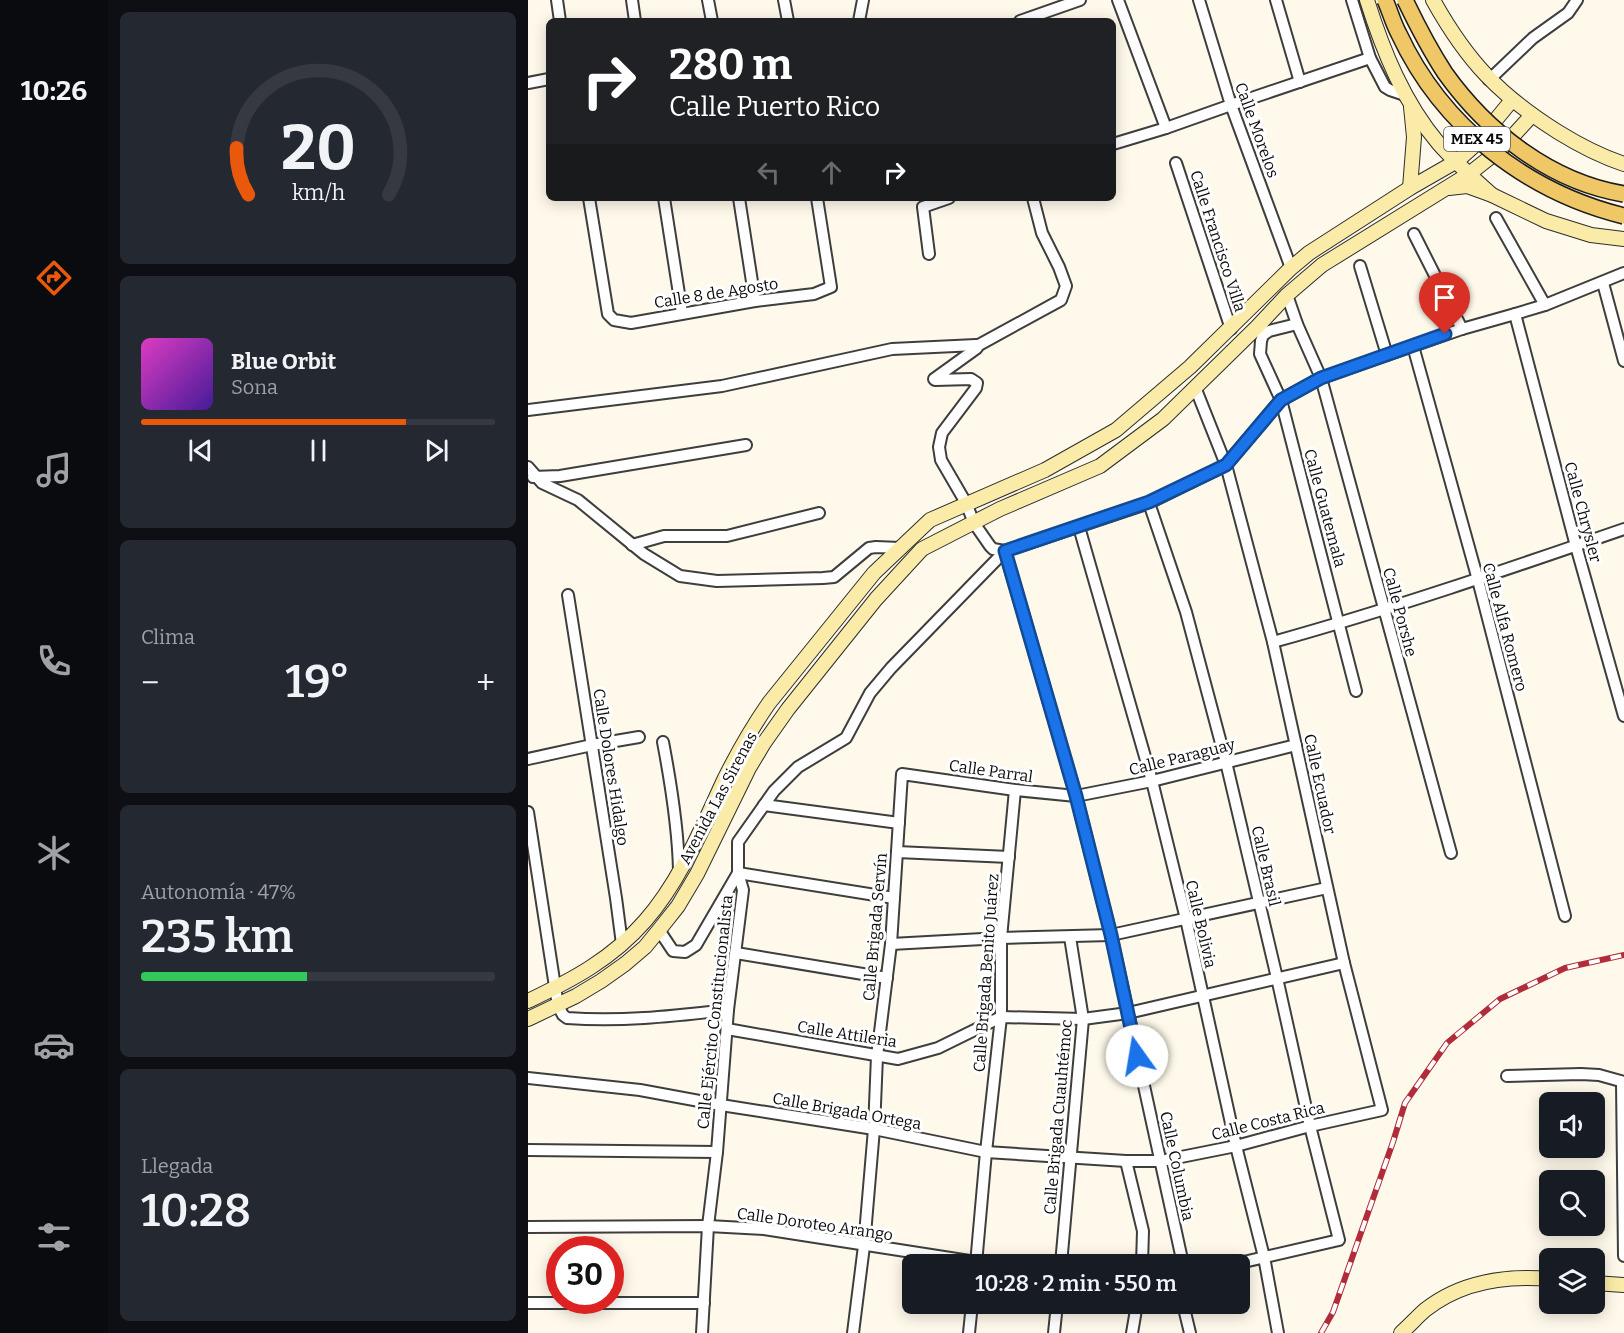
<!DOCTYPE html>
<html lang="es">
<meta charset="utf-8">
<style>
body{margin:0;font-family:Bitter,serif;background:#242831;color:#f1f3f6;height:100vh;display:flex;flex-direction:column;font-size:22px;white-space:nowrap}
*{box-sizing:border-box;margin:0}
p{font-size:20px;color:#9ea1a6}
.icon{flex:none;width:33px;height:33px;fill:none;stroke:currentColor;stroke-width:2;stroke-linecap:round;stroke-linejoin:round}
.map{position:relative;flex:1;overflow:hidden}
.side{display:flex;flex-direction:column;gap:12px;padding:12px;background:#0d0f14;width:420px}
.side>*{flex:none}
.top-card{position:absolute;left:18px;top:18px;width:570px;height:183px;border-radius:9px;box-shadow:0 3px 15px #0003;background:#202124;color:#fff;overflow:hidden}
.buttons{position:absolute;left:1011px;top:1092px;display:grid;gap:12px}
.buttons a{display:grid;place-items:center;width:66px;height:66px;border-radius:9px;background:#171b24;box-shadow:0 3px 15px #0003;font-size:30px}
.speed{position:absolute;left:18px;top:1236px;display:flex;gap:12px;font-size:30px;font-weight:700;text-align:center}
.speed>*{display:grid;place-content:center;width:78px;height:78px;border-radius:50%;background:#171b24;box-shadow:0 3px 15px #0003;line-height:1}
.speed .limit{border:9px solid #d22;background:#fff;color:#111}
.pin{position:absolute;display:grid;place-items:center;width:51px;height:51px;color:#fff;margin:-62px -26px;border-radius:50% 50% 50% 0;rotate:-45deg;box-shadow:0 0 6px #0007}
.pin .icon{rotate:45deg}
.me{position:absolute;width:66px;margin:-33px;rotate:347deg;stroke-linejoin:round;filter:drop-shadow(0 0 4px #0008)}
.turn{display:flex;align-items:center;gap:21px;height:126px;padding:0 24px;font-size:27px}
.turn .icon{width:78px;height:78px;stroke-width:2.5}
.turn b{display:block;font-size:42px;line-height:51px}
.lanes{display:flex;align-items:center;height:57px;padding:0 24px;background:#0003;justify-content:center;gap:30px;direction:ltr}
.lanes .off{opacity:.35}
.big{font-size:45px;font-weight:600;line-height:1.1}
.side .tile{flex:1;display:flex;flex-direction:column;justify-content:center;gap:9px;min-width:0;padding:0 21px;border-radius:9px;background:#242831}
.side .dial{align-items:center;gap:0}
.dial svg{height:156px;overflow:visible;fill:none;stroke:#363941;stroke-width:7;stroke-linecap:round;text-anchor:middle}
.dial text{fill:#f1f3f6;stroke:none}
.song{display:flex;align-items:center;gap:18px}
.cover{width:72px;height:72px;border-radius:9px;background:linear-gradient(135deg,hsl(310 70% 55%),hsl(260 70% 35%))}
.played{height:6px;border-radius:3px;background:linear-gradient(90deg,#ea580c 75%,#363941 75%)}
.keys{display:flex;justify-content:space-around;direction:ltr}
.heat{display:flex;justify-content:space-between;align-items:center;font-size:33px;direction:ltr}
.charge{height:9px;border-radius:4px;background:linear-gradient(90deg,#34c759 47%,#363941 0)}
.trip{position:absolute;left:374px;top:1254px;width:348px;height:60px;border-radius:9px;background:#171b24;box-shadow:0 3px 15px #0003;font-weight:600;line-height:60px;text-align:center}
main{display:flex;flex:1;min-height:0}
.menu{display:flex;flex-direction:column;width:108px;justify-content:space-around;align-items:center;background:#090b0e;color:#9ea1a6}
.menu .icon{width:42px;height:42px}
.menu .current{color:#ea580c}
.menu b{font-size:27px;color:#f1f3f6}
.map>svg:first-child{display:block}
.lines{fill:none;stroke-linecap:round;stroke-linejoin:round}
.street-casing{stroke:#3e3e3e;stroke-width:14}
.secondary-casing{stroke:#2d2d2d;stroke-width:16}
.street{stroke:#fff;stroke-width:10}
.secondary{stroke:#faeca8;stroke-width:14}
.rail-casing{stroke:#b12c3a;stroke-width:6}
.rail{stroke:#fff;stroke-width:4;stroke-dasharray:11;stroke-linecap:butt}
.primary-bridge-casing{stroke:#1c1c1c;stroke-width:18;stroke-linecap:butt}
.primary-bridge{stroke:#f0c767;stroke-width:15}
.route-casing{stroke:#114b97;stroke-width:15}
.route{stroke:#1a73e8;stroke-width:10}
.labels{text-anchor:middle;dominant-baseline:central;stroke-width:6;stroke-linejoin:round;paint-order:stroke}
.shield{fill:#fff;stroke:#545454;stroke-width:1.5}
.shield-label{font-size:15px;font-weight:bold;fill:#0b0b0b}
.street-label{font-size:16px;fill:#0b0b0b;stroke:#fff}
</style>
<main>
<nav class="menu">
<b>10:26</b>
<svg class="icon current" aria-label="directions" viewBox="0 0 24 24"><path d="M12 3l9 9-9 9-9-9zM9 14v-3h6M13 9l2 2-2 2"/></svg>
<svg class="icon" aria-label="music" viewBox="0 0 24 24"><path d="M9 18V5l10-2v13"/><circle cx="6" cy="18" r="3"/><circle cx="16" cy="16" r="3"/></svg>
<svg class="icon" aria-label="phone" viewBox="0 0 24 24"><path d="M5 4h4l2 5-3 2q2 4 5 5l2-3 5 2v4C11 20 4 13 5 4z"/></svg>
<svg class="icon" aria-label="climate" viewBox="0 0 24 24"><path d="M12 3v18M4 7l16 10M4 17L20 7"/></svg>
<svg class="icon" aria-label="car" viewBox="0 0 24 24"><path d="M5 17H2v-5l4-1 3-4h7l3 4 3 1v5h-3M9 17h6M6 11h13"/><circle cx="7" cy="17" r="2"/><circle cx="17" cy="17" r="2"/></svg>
<svg class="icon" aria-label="filters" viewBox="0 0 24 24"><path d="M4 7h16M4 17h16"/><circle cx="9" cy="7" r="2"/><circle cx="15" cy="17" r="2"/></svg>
</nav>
<section class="side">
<div class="tile dial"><svg viewBox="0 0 100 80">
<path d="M14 69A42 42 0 1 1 86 69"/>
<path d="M14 69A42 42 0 0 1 8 45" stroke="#ea580c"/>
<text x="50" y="56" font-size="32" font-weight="700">20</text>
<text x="50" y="72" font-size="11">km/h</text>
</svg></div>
<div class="tile">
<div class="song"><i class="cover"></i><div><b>Blue Orbit</b><p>Sona</p></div></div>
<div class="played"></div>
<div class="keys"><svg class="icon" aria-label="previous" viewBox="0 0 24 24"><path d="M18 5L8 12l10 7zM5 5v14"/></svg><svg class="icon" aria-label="pause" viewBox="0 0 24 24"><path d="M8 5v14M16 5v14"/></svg><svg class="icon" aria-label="next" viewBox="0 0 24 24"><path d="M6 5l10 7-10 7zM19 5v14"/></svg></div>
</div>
<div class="tile"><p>Clima</p>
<div class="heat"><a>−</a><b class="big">19°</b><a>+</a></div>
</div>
<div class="tile"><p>Autonomía · 47%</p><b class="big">235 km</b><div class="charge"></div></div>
<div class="tile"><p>Llegada</p><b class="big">10:28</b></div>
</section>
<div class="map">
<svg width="1096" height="1333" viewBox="0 0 1096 1333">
<rect width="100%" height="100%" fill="#fef9ea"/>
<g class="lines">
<defs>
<g id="street">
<path d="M29,0L32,21"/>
<path d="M104,0L107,21"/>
<path d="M180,0L184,21"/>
<path d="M256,0L260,21"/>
<path d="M590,0L638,128"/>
<path d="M671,0L703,105L763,268"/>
<path d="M748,0L772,82"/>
<path d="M824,0L842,58L857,87L862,90L877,95"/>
<path d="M331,21L335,0"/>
<path d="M492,21L552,0"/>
<path d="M961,80L1005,38L1040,13L1049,0"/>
<path d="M0,83L21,79"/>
<path d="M585,144L638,128L703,105L842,58"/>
<path d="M648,163L703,329"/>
<path d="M61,198L80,314L86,320L103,323L227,301L286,294L303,287L289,198"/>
<path d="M136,198L154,313"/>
<path d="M211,198L227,301"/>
<path d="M968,218L1017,305"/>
<path d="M886,234L934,329"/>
<path d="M401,254L395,207L421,198"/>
<path d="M832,266L859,355"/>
<path d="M1075,283L1096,361"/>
<path d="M759,295L769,324L793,378L923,853"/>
<path d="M987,314L1048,546L1096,716"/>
<path d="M769,324L741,331L735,335L733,341L732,354L753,400L828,691"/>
<path d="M885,346L950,580L1037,916"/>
<path d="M0,410L194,386L364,349L448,345L449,346"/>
<path d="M0,467L14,483L50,500L116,554L152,576L189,581L295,578L306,577L341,548L348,547L372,548"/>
<path d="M5,477L32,476L218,445"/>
<path d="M621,503L658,612L698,762L749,978L782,1126L811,1240L707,1264"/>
<path d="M551,527L624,781L658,919L708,1146L736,1257L750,1333"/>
<path d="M104,545L136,536H199L291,513"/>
<path d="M477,551L548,796L583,935L655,1264"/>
<path d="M477,551L465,549L462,546L446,523L438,503L413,460L411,447L414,433L448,388L449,383L443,379L407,380L406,379L449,348V346L533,300L538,286L531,267L514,233L505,198"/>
<path d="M40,595L88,898L94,944"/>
<path d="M745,642C864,609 980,569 1096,529"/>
<path d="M135,742C143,784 150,826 151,870"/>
<path d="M0,759L64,745L111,737"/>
<path d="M236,805L371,823"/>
<path d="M0,812L30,1006L35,1015L39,1018C95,1022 145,1016 200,1010"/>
<path d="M369,852L481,857"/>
<path d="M131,930L145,951L157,952L168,945L210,873L366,898"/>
<path d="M363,944L473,938L583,935L799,888"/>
<path d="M208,953L359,978"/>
<path d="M199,1029L370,1059L410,1048L473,1017L555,1019L600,1013L816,963"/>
<path d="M979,1076L1053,1074L1071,1075L1096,1082"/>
<path d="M0,1078L112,1090L193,1105L346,1129L458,1152L598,1161H633L708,1146L782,1126L854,1110L816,963L745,642L698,465L667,387"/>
<path d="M1094,1083L1096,1256"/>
<path d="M0,1150L189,1152"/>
<path d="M598,1161L615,1231L614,1264"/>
<path d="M0,1227L180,1226L236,1229L461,1264"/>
<path d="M448,1264L458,1152L473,1017V938L487,790"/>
<path d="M533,1264L555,1019L542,937"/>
<path d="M0,1303H176"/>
<path d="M655,1304L662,1333"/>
<path d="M174,1333L180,1226L189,1152L200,1010L215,890L210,873V842L246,791L270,767L318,738L342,693L363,668L477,551L621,503L698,465L753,400L793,378L934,329L987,314L1017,305L1096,273"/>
<path d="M325,1333L336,1246L346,1129L349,1056L363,944L374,774L487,790L548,796L624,781L768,745"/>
<path d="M441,1333L444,1304"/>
<path d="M526,1333L529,1304"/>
<path d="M604,1333L609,1304"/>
</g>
<g id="secondary">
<path d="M839,0C855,51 876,103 911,144C927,162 946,179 964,195"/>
<path d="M905,0C939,61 971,95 1030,132C1051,145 1072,156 1096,164"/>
<path d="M882,188L886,137L883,107"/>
<path d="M921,188L939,186L964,195L1018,221L1063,235L1096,239"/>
<path d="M0,1001C44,980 84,959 117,921C153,880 174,827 197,778C210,752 225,726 241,703L346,573L402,520L517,470L588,430L662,367L763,268L781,253L882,188L929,161L948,144L984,100"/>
<path d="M0,1019L48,996L73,981L97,964L117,947L131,930L150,906L169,874L221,768L236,743L260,709L348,599L394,549L472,509L572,466L635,419L729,327L759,295L794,265L941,174L974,148L1004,115"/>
<path d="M1066,1283L1096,1285"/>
<path d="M873,1333C881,1326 889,1317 897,1310C932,1282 978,1275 1022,1279"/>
</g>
</defs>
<use href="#street" class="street-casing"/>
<use href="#secondary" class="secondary-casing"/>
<use href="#street" class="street"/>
<use href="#secondary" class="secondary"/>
<defs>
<path id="rail" d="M793,1333L805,1312L865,1142L877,1103L919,1043L972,999L1037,968L1096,955"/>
</defs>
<use href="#rail" class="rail-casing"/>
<use href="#rail" class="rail"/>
<defs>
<g id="primary-bridge">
<path d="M857,0C862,11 865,23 871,34C914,126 998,192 1096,216"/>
<path d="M877,0C889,25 902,50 917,73C959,132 1023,182 1096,194"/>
</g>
</defs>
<use href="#primary-bridge" class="primary-bridge-casing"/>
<use href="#primary-bridge" class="primary-bridge"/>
</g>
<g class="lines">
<defs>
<path id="route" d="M609,1056L583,935L548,796L477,551L621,502L698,465L753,400L793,378L917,334"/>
</defs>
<use href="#route" class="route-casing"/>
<use href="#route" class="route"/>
</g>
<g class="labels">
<rect class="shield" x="916" y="127" width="66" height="24" rx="4.5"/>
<g class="shield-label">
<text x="949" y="139">MEX 45</text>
</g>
<g class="street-label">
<text transform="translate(729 130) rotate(70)">Calle Morelos</text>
<text transform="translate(690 241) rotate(72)">Calle Francisco Villa</text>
<text transform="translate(188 293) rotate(-9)">Calle 8 de Agosto</text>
<text transform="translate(797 508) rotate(75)">Calle Guatemala</text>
<text transform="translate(1055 512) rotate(75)">Calle Chrysler</text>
<text transform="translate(872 612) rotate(75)">Calle Porshe</text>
<text transform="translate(977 627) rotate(75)">Calle Alfa Romero</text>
<text transform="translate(654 757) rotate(-14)">Calle Paraguay</text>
<text transform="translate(83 767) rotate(81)">Calle Dolores Hidalgo</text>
<text transform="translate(463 771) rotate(8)">Calle Parral</text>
<text transform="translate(792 784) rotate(78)">Calle Ecuador</text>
<text transform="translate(190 798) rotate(-62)">Avenida Las Sirenas</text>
<text transform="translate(738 866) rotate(77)">Calle Brasil</text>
<text transform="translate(673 924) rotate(77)">Calle Bolivia</text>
<text transform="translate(347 927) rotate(-85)">Calle Brigada Servín</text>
<text transform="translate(458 973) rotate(-86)">Calle Brigada Benito Juárez</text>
<text transform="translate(187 1012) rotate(-84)">Calle Ejército Constitucionalista</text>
<text transform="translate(319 1034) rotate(9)">Calle Attileria</text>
<text transform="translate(319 1111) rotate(10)">Calle Brigada Ortega</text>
<text transform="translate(530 1117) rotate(-85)">Calle Brigada Cuauhtémoc</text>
<text transform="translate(740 1121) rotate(-14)">Calle Costa Rica</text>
<text transform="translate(649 1166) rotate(78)">Calle Columbia</text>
<text transform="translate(287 1224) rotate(8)">Calle Doroteo Arango</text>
</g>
</g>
</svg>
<div class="buttons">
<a><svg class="icon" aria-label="sound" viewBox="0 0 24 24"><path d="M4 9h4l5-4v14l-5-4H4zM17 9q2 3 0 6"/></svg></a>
<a><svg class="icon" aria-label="search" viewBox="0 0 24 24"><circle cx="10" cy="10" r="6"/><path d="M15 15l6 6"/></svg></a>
<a><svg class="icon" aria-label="layers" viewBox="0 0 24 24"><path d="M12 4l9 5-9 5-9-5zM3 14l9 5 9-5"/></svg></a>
</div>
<div class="speed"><div class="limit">30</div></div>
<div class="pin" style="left:917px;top:334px;background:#d93025"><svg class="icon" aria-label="arrive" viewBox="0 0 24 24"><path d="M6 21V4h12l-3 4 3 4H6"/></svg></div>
<svg class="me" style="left:609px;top:1056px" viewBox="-20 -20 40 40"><circle r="19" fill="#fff"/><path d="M0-13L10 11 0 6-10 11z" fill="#1a73e8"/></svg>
<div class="trip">10:28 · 2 min · 550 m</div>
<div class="top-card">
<div class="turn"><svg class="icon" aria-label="right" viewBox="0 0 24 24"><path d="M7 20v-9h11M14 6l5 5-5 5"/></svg><div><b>280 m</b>Calle Puerto Rico</div></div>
<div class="lanes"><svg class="icon off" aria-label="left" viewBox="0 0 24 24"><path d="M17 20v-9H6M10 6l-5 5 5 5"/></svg><svg class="icon off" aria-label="ahead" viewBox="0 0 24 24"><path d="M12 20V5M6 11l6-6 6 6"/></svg><svg class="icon" aria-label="right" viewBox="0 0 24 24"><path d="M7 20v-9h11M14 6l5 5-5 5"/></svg></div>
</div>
</div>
</main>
